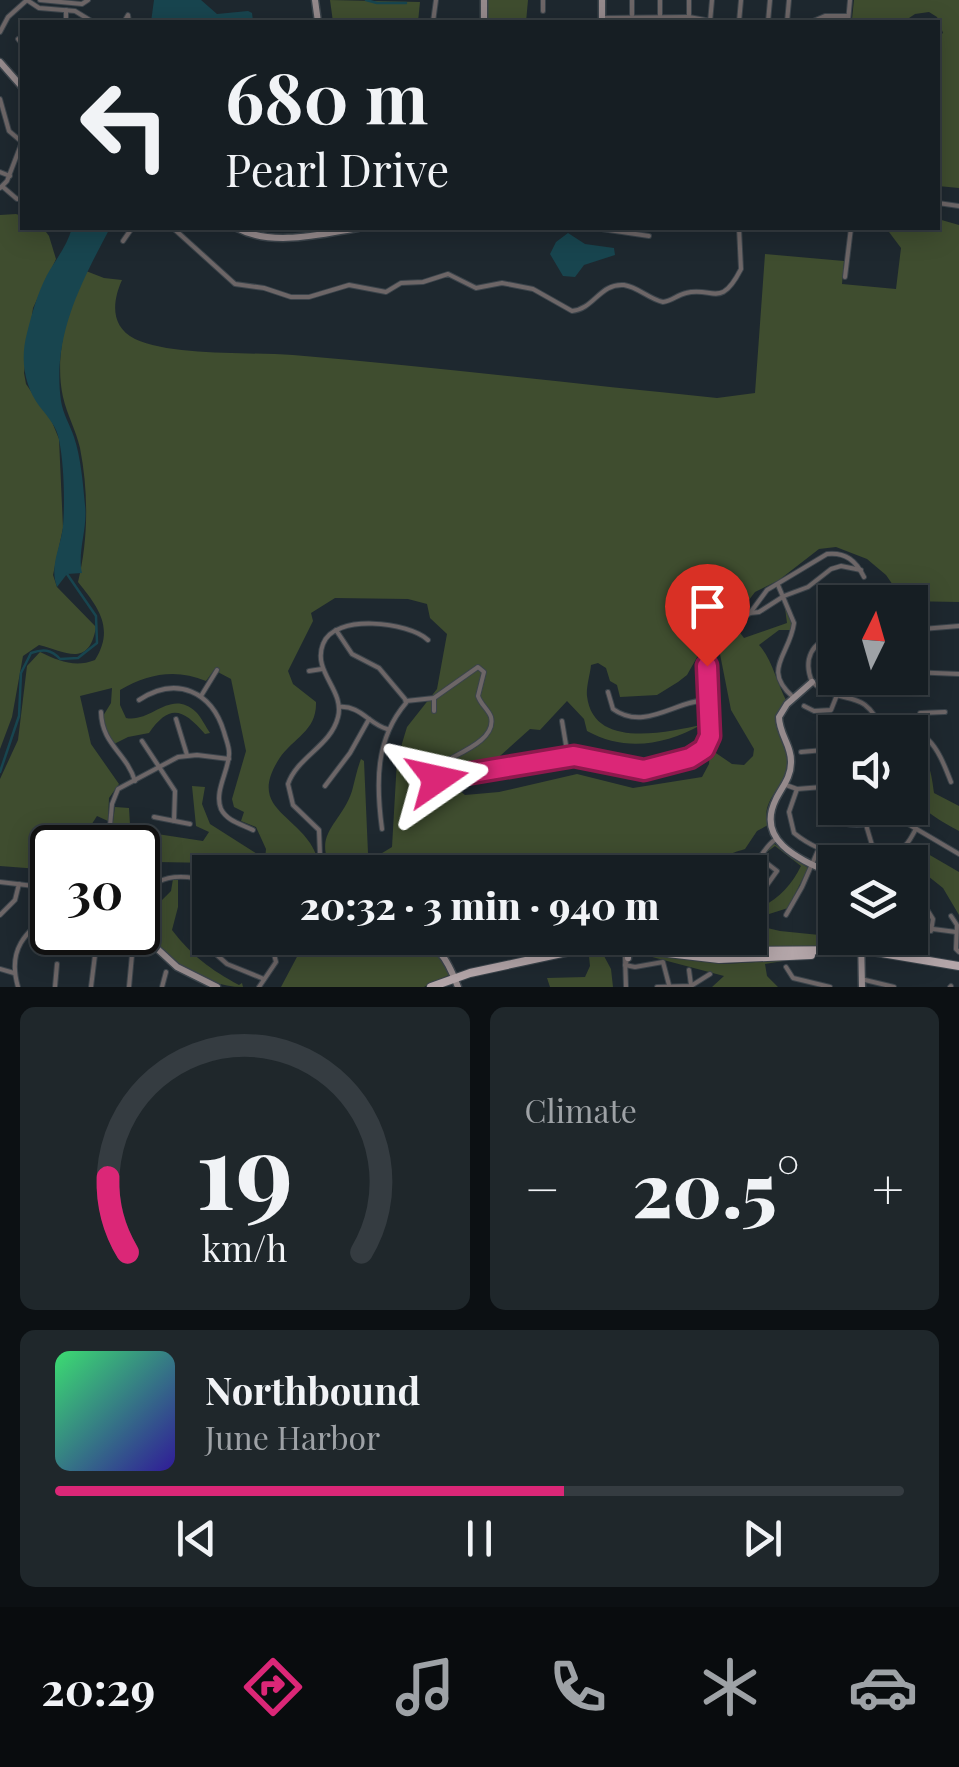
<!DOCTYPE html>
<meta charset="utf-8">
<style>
body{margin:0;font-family:"Playfair Display",serif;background:#1f272b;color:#f1f3f6;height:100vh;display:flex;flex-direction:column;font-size:38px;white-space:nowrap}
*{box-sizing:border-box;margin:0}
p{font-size:32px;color:#9ea2a6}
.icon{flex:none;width:55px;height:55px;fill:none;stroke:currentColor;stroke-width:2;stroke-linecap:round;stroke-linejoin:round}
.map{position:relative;height:987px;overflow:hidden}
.panel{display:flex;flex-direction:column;gap:20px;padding:20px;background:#0c1013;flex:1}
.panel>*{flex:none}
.hud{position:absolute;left:20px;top:20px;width:920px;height:210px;border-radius:0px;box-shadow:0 5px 25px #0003,0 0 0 2px #353c41;background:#161e23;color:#f1f3f6;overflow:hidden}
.needle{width:65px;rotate:5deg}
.tools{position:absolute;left:818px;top:585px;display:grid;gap:20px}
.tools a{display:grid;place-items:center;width:110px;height:110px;border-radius:0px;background:#161e23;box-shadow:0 5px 25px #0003,0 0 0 2px #353c41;font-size:50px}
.speed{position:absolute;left:30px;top:825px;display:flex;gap:20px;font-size:50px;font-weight:700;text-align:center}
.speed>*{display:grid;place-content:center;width:130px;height:130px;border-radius:50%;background:#161e23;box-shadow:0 5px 25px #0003,0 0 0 2px #353c41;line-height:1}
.speed .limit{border:5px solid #111;border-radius:15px;background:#fff;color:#111}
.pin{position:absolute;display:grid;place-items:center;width:85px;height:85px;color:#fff;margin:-102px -42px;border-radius:50% 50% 50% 0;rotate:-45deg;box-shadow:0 0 10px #0007}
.pin .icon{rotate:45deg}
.me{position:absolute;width:110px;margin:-55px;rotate:79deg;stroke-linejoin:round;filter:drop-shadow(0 0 8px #0008)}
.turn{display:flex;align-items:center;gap:35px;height:210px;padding:0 40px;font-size:45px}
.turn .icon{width:130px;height:130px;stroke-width:2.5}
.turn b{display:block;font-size:70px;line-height:85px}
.big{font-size:75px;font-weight:800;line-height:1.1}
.panel .tile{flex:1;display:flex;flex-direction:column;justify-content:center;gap:15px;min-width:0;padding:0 35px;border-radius:15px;background:#1f272b}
.panel .dial{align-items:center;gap:0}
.dial svg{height:260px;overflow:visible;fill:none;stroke:#353c41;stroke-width:7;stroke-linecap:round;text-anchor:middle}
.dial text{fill:#f1f3f6;stroke:none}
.song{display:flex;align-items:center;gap:30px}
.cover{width:120px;height:120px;border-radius:15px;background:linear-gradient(135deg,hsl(140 70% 55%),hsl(250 70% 35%))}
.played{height:10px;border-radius:5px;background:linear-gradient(90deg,#db2777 60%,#353c41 60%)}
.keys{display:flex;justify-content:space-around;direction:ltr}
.heat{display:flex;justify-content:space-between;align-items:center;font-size:55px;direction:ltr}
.panel .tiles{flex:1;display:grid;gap:20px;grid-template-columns:1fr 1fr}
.tile:last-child{grid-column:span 2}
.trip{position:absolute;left:192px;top:855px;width:575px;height:100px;border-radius:0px;background:#161e23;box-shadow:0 5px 25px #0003,0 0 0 2px #353c41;font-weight:800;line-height:100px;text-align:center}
.tabs{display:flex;height:160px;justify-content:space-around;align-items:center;background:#090c0e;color:#9ea2a6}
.tabs .icon{width:70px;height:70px}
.tabs .current{color:#db2777}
.tabs b{font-size:45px;color:#f1f3f6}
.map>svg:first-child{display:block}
.green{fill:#3f4d2f}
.water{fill:#18454f}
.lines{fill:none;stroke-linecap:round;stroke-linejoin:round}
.stream{stroke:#18454f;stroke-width:2.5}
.street-casing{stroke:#3b444b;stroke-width:6}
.secondary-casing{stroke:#3b444b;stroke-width:9}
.primary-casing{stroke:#3b444b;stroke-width:10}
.street{stroke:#6d6667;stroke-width:4}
.secondary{stroke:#958a8c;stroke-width:6}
.primary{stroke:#b4a6a9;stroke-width:8}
.route-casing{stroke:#8e194d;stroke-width:25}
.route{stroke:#db2777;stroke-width:18}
</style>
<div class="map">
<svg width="959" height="987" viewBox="0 0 959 987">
<rect width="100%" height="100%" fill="#1e282f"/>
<g class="green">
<path d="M330,0L420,2L418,22H333Z"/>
<path d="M484,0H528L526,22H483Z"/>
<path d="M854,0H959V188L938,186V37L943,33L937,17L929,12L915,14L903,22L852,19Z"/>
<path d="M16,214L22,216V228H43L49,236L56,259L33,308L24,373L26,384L52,422L59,439L63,528L53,575L57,587L96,627C89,668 66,652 39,645L23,656L12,717L0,749V215Z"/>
<path d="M938,219L959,225V602L904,601L886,575L867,559L836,547L819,549L779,580L755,592L742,609L709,636L687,675L678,682L657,695L620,697L617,685L610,681L606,668L598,663L591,665C590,675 586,687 587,696C593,750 667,732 701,725C665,745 625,752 587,731L584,719L567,701L540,730L530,729L491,764L455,773L454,786L465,795L499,792L577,774L633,788L702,777L709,764L710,749L732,764L744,765L753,756L754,749L731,710L719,649L735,626L744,638L787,623L784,600L792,620V630H779L759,645C772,659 777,684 787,702C769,723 790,743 787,765C785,790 760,798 768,825L757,831L745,849C729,854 720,856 713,872H678L658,860L648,859L627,864H604L600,872H334C310,834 341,825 352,791C355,780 357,769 361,759L364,761L368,853L374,858L392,847L397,760L407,727L437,689L447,634L430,618L427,604L408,599L335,598L311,613L313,621L288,671L293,684L316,702C317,731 294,737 279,759C250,805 289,812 310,843C316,852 319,863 322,872H229L213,863L157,862L138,874V848L99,847L112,828L115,807L129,808L130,825L144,832L203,841L209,832L196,826L192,786L205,787L202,804L210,824L265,859L266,849L256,827L241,821L244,812L234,807L232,799L246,751L231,679L214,670L206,681C176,668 147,674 120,690V705L126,718C152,723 170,688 196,712C201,717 206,727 210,733L205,734C183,709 170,703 149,733L128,737L114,744L105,733L103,716L111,703L112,688L80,696L91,744L119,784L109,798L108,821L97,816L86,833H77L71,845L75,847L52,848V870L0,866V779L18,740L27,666L40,652C59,661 75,668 95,660C115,628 98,607 78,582C88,542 89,494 80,448C76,430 67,415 63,397C54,357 67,307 86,271L104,278L122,280C113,300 109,326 135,339C171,356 250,352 293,355C434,367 575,384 717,398L755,393L765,254L844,261L842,284L896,289L901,248L886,228H938Z"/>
<path d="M910,747C930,758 931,771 934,793L959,806V831C913,806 910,800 910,747Z"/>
<path d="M773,843L808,868L788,908L750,920V911C773,905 791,887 801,866L775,846L764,854Z"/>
<path d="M928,854L959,872V915L943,888L928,876L910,879V862H905Z"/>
<path d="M173,879L178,880V907L172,930C191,955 211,970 239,985L242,983L243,987C199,987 167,955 138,927V893L150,901H161L171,891Z"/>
<path d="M750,924L780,931L849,938L854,946L700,947L634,940L750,938Z"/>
<path d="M325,938C357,938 413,931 438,953C444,958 446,967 449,975L424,987H281L299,953L328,949Z"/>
<path d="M617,950L621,953L604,956L611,969L613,987H550L547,978L585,977L590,966L589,956Z"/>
<path d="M637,953L724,964L789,960L765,964L767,976L778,987H712L724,976Z"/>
</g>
<g class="water">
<path d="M154,0H201L217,14L248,11L252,13L253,21L151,22Z"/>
<path d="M72,228H110C81,283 52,336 61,401C63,414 70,425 74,437C81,458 83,484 85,505C88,528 77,552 82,573L67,574L57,587C49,566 61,547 63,526C65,503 64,463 59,440C57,427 48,417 40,407C24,386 20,359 27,333C32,314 37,294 47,275C56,259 67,246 72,228Z"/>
<path d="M568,233L585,244L614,248L615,255L584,265L575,277L563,276L550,254L556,242Z"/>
</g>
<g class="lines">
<g class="stream">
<path d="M366,0L377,3H406"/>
<path d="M0,772L19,716L21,673L31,653C43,649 51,649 60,659L78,658L97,643L96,616L67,574"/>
</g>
<defs>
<g id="street">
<path d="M27,0L39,8L75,11L93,22"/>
<path d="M40,0L82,4L88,0"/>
<path d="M543,0V11"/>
<path d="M632,0V15"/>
<path d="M660,0V15"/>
<path d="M689,15V0"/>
<path d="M602,18L689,17L716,22"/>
<path d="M66,22V10"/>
<path d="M124,22L128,15L129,22"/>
<path d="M433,22L436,0"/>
<path d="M710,22L712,0"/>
<path d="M739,22L741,0"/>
<path d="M768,22L770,0"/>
<path d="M769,22H789"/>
<path d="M787,22L789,0"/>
<path d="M811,22L825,16H848"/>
<path d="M848,22L850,0"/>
<path d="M0,32L8,17L27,0"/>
<path d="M18,39L22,44"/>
<path d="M0,99L9,131L22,142"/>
<path d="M0,172L10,176"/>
<path d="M3,187L17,199L22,198"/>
<path d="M0,188L7,181L22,142"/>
<path d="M938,203L959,206"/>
<path d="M173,228L235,284L264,288L291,297H309L349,285L386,292L401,283L423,282L448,274L476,288L502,283L533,289L572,311C594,309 600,283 624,285C638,287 649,299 663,302C672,301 677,295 686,293C713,286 720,310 741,269L739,228"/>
<path d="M595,228L649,236"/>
<path d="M123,241L132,228"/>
<path d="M845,277L851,228"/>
<path d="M778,585L794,623C790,655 761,669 793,697"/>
<path d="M750,613L767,590L827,554C846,552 856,561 864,577"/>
<path d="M336,630L352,654L379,668L405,699L406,703C375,739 376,784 382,829"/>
<path d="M910,630L959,626"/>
<path d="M835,637C811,641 803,660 812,682C843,709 863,683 883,732"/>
<path d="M309,671L322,669"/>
<path d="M910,672L959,674"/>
<path d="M608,692L613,709C645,732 676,700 708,700"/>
<path d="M201,696L217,670"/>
<path d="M139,700C177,675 212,692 224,732C226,740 230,748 229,755C228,772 214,792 221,809C227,821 241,824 253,830"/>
<path d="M406,701L434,698L478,667L484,672L478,696C481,705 488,709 491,717C497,742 452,755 438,766L436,776L440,783L455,776L574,756L644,770L690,759L704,749L710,736L707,667L728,628L750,613L759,612L784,596L808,587L831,569L841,566L861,570"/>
<path d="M804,706L814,711L831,710L837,695"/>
<path d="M339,707C360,705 369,724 387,729"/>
<path d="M434,711V698"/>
<path d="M101,712C102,745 126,752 135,781"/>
<path d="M176,719L187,755"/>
<path d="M562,721L568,757"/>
<path d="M917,731L920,713L945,712"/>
<path d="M882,732C927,722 937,746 951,782"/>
<path d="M142,741L175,791L174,821"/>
<path d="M801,752L835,749"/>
<path d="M786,785L797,789L835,786"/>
<path d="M325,786L350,753L369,719"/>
<path d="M797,789L789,812L794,833C821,855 871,869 902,848C909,844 912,835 916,829"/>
<path d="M861,808L875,855"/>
<path d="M897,808L908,824L959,854"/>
<path d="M823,810C833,823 851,827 867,824"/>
<path d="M154,817L190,824"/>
<path d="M96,848L110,826L112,804L118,789L178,757L197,755L229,759"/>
<path d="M326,868L320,855L319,830L293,805L288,784C297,757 331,746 338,717C345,690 312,672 323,644C334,613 409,622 428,640"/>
<path d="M628,868L656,863L672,872"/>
<path d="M723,870L726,872"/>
<path d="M745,872C760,864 762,848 776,839"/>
<path d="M0,882L34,886L52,901"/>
<path d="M158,882C173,874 194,877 210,882"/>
<path d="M750,895L767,885L777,871L760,858"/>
<path d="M193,903L210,905"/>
<path d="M910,904L923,903L933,919L931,931"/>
<path d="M0,915L15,900L19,884"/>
<path d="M786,915L802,887L819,848"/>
<path d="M951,916L957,925L956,949L959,952"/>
<path d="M825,919L835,902"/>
<path d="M910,926L956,932"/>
<path d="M82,932L100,948"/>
<path d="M468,938L478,943L499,938"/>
<path d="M199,939L227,964L264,979"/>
<path d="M625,965L635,967L663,962L669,985"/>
<path d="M625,965L628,958L625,957L626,987"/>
<path d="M786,967L793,978L830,987"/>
<path d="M0,969L14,973"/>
<path d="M689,970L691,985"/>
<path d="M865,980L894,987"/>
<path d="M18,987C7,949 25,933 52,912"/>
<path d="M55,987L57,964"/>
<path d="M91,987L95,955L112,932"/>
<path d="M129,987L133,944"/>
<path d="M162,987L166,972"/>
<path d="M259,987L276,962L270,938"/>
<path d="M657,987L691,986L710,974"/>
<path d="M950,987L951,986"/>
</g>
<g id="secondary">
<path d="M315,0L318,22"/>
<path d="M484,0V22"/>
<path d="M602,0V22"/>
<path d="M0,62L22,87"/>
<path d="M237,228C272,247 321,234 358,228"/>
<path d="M812,682L787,704L779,717C779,734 792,746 791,763C791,777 782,787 776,799C754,843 804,861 835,875"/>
<path d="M326,868L329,872"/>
<path d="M138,931L177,967L217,987"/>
<path d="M406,938C439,942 447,958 458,987"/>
<path d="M861,938L862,987"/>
<path d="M628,958L629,938"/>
</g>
<g id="primary">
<path d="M616,947L719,959L811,955"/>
<path d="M431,987L470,973L590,947L629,942L707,951L864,950L959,966"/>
</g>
</defs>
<use href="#street" class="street-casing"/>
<use href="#secondary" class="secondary-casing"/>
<use href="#primary" class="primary-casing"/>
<use href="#street" class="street"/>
<use href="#secondary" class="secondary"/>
<use href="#primary" class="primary"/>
</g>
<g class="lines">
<defs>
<path id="route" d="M437,779L442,784L454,776L574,756L644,770L690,758L704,749L710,736L707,666"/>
</defs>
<use href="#route" class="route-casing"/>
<use href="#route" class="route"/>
</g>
</svg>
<div class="tools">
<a><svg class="needle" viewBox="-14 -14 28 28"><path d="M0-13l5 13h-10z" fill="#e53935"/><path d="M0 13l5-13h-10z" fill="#9ea2a6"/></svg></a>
<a><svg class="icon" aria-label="sound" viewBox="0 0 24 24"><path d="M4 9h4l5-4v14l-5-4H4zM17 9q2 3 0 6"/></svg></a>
<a><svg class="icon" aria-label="layers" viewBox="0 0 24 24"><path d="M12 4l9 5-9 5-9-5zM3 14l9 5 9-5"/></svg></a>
</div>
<div class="speed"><div class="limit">30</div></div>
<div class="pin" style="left:707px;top:666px;background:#d93025"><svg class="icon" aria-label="arrive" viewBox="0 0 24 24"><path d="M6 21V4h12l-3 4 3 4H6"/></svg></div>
<svg class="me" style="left:437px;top:779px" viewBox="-20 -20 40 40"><path d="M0-17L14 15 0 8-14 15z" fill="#db2777" stroke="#fff" stroke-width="4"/></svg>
<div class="trip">20:32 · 3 min · 940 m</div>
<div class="hud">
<div class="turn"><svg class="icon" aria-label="left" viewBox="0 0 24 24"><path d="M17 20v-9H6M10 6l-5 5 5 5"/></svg><div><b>680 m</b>Pearl Drive</div></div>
</div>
</div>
<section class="panel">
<div class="tiles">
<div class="tile dial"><svg viewBox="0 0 100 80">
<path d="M14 69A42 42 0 1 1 86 69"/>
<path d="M14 69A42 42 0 0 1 8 46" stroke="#db2777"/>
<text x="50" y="56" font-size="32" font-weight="700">19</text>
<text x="50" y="72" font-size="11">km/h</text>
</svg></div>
<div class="tile"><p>Climate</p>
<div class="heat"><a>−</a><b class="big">20.5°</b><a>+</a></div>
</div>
<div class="tile">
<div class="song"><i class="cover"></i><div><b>Northbound</b><p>June Harbor</p></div></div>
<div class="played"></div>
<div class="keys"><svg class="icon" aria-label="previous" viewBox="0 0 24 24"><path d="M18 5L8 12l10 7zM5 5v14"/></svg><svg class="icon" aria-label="pause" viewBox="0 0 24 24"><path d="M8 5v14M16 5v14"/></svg><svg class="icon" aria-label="next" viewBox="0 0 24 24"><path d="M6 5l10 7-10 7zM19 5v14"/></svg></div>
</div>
</div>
</section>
<nav class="tabs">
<b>20:29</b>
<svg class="icon current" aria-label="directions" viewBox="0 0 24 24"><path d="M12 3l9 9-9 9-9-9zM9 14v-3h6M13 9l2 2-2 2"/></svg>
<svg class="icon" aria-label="music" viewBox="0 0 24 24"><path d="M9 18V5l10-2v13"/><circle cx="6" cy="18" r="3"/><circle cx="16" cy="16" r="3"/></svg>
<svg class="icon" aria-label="phone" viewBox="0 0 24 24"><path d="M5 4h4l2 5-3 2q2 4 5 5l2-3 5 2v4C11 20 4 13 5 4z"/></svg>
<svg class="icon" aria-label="climate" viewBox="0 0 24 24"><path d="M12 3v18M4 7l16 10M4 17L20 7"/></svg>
<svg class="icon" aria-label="car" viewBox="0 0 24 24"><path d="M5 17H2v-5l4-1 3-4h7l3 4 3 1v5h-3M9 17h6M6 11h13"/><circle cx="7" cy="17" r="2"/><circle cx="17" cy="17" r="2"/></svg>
</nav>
